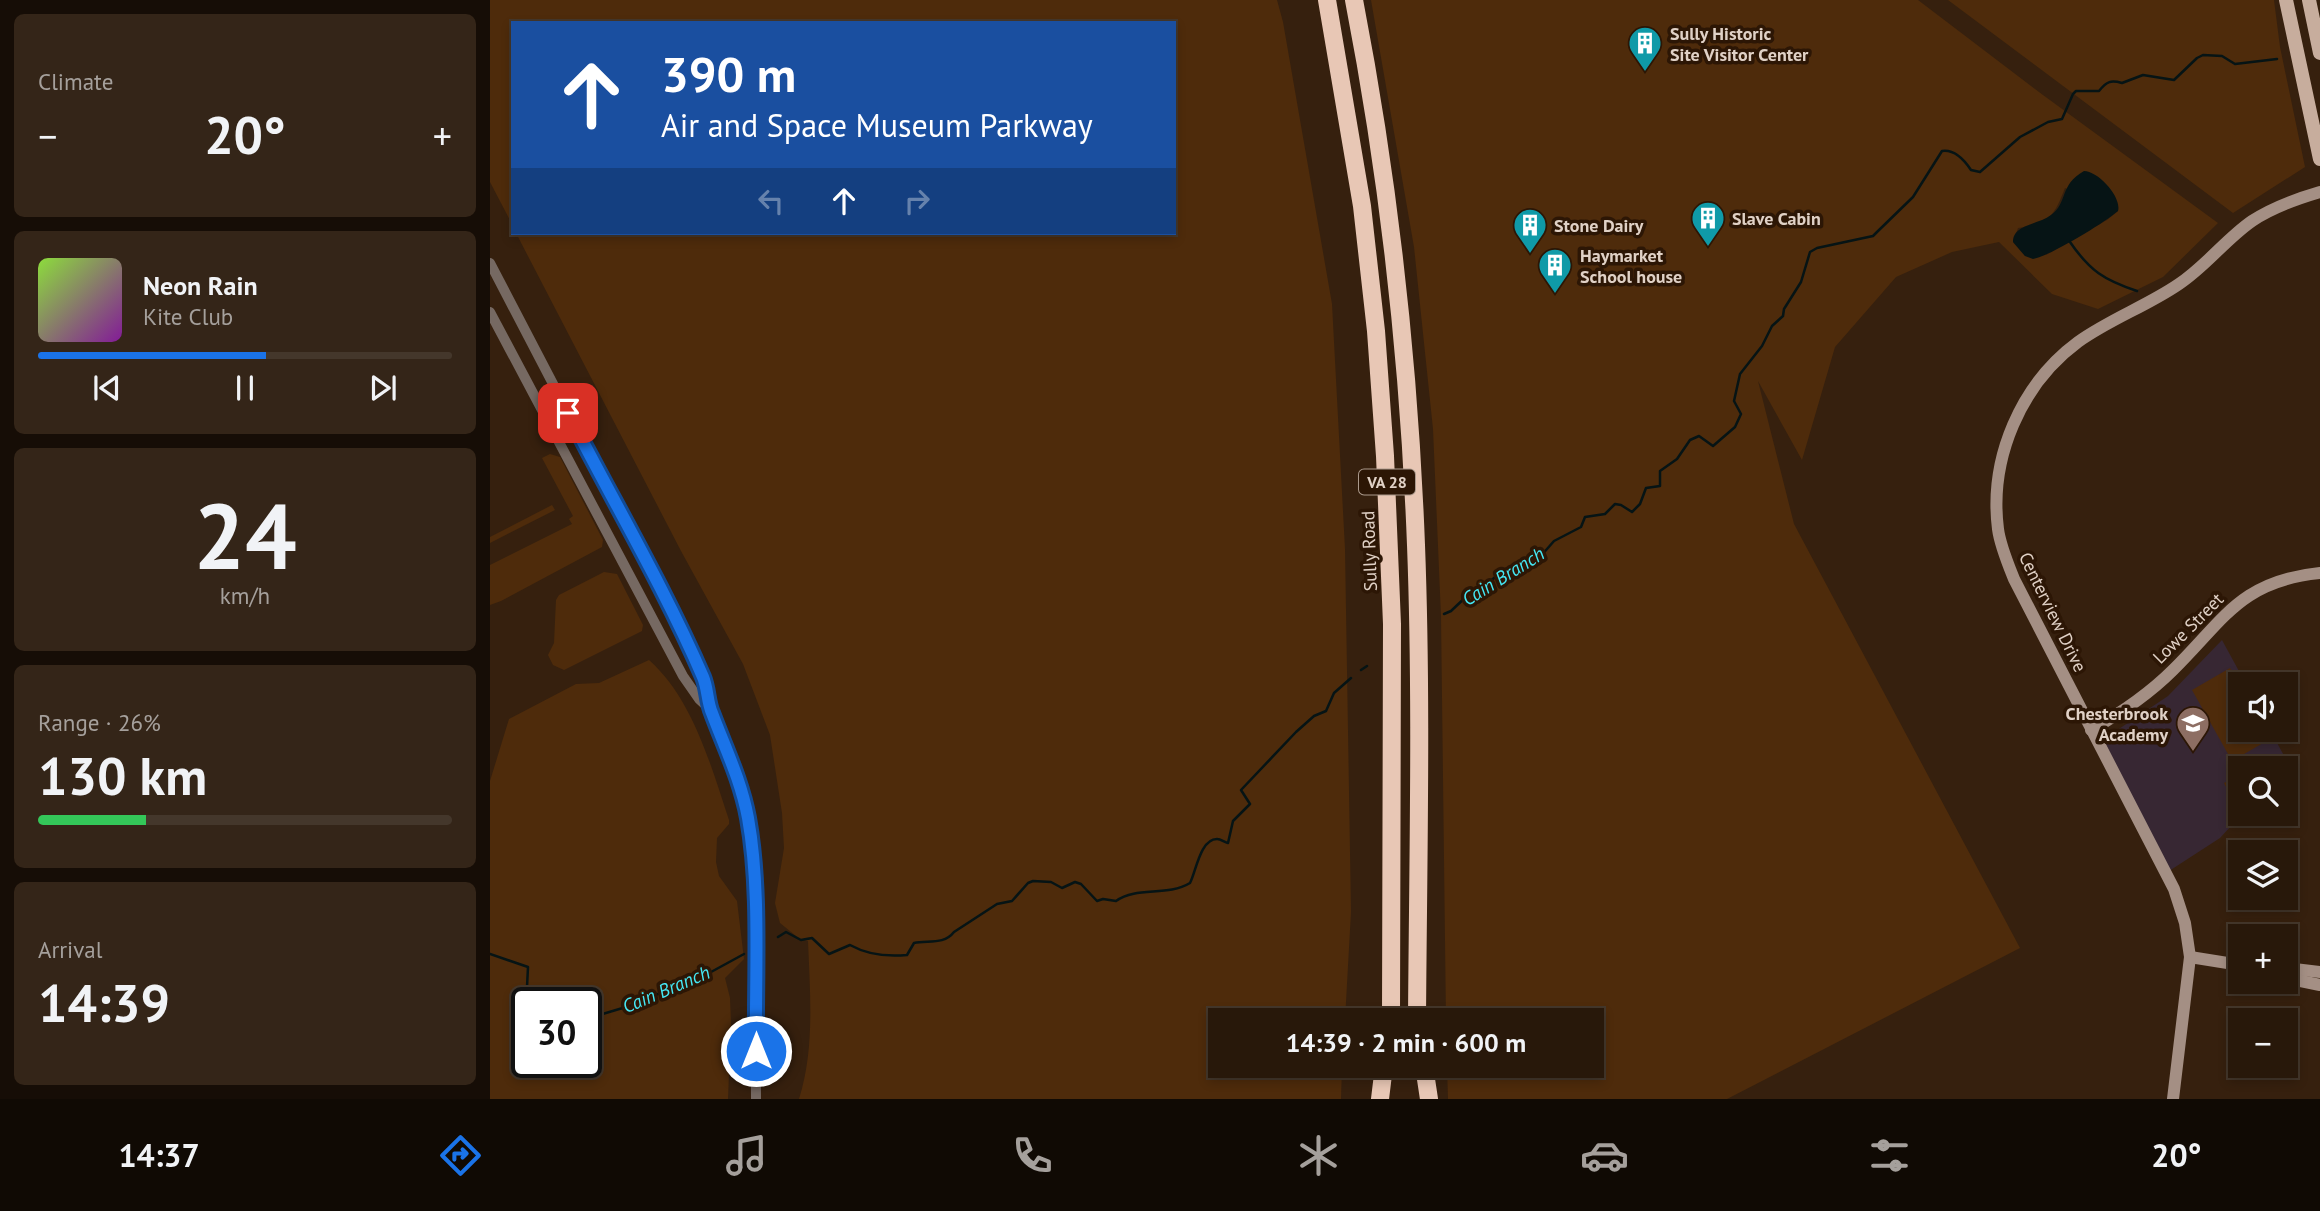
<!DOCTYPE html>
<meta charset="utf-8">
<style>
body{margin:0;font-family:"PT Sans",sans-serif;background:#342518;color:#f1f3f6;height:100vh;display:flex;flex-direction:column;font-size:26px;white-space:nowrap}
*{box-sizing:border-box;margin:0}
p{font-size:23px;color:#a5a09c}
.icon{flex:none;width:38px;height:38px;fill:none;stroke:currentColor;stroke-width:2;stroke-linecap:round;stroke-linejoin:round}
.map{position:relative;flex:1;overflow:hidden}
.panel{display:flex;flex-direction:column;gap:14px;padding:14px;background:#160d06;width:490px}
.panel>*{flex:none}
.guide{position:absolute;left:21px;top:21px;width:665px;height:214px;border-radius:0px;box-shadow:0 4px 10px #0003,0 0 0 2px #44372b;background:#1a4fa0;color:#fff;overflow:hidden}
.tools{position:absolute;left:1738px;top:672px;display:grid;gap:14px}
.tools a{display:grid;place-items:center;width:70px;height:70px;border-radius:0px;background:#28180a;box-shadow:0 4px 10px #0003,0 0 0 2px #44372b;font-size:35px}
.speed{position:absolute;left:21px;top:987px;display:flex;gap:14px;font-size:35px;font-weight:700;text-align:center}
.speed>*{display:grid;place-content:center;width:91px;height:91px;border-radius:50%;background:#28180a;box-shadow:0 4px 10px #0003,0 0 0 2px #44372b;line-height:1}
.speed .limit{border:4px solid #111;border-radius:10px;background:#fff;color:#111}
.pin{position:absolute;display:grid;place-items:center;width:60px;height:60px;color:#fff;margin:-30px;border-radius:14px;box-shadow:0 4px 10px #0006}
.me{position:absolute;width:77px;margin:-38px;rotate:0deg;stroke-linejoin:round;filter:drop-shadow(0 0 5px #0008)}
.turn{display:flex;align-items:center;gap:24px;height:147px;padding:0 35px;font-size:32px}
.turn .icon{width:91px;height:91px;stroke-width:2.5}
.turn b{display:block;font-size:49px;line-height:60px}
.lanes{display:flex;align-items:center;height:66px;padding:0 35px;background:#0003;justify-content:center;gap:35px;direction:ltr}
.lanes .off{opacity:.35}
.big{font-size:52px;font-weight:700;line-height:1.1}
.panel .card{flex:1;display:flex;flex-direction:column;justify-content:center;gap:10px;min-width:0;padding:0 24px;border-radius:10px;background:#342518}
.panel .dial{align-items:center;gap:0}
.dial b{font-size:91px;line-height:1}
.song{display:flex;align-items:center;gap:21px}
.cover{width:84px;height:84px;border-radius:10px;background:linear-gradient(135deg,hsl(90 70% 55%),hsl(290 70% 35%))}
.played{height:7px;border-radius:4px;background:linear-gradient(90deg,#1a73e8 55%,#44372b 55%)}
.keys{display:flex;justify-content:space-around;direction:ltr}
.heat{display:flex;justify-content:space-between;align-items:center;font-size:38px;direction:ltr}
.charge{height:10px;border-radius:5px;background:linear-gradient(90deg,#34c759 26%,#44372b 0)}
.trip{position:absolute;left:718px;top:1008px;width:396px;height:70px;border-radius:0px;background:#28180a;box-shadow:0 4px 10px #0003,0 0 0 2px #44372b;font-weight:700;line-height:70px;text-align:center}
.dock{display:flex;height:112px;justify-content:space-around;align-items:center;background:#100a04;color:#a5a09c}
.dock .icon{width:49px;height:49px}
.dock .selected{color:#1a73e8}
.dock b{font-size:32px;color:#f1f3f6}
main{display:flex;flex:1;min-height:0}
.map>svg:first-child{display:block}
.education{fill:#372733}
.green{fill:#4e2b0b;fill-rule:evenodd}
.water{fill:#061415}
.lines{fill:none;stroke-linecap:round;stroke-linejoin:round}
.stream{stroke:#061415;stroke-width:2.5}
.street{stroke:#766962;stroke-width:10}
.secondary{stroke:#a48f84;stroke-width:12}
.primary{stroke:#c7ad9d;stroke-width:14}
.highway{stroke:#e8c7b5;stroke-width:18}
.route-casing{stroke:#114b97;stroke-width:18}
.route{stroke:#1a73e8;stroke-width:12}
.labels{text-anchor:middle;dominant-baseline:central;stroke-width:7;stroke-linejoin:round;paint-order:stroke}
.shield{fill:#2c1605;stroke:#aa998c;stroke-width:2}
.shield-label{font-size:16px;font-weight:bold;fill:#e0d1c6}
.poi-label{font-size:18px;font-weight:bold;fill:#e0d1c6;stroke:#2c1605;text-anchor:start}
.street-label{font-size:18px;fill:#e0d1c6;stroke:#2c1605}
.water-label{font-size:19px;font-style:italic;fill:#45e8f5;stroke:#2c1605}
</style>
<main>
<section class="panel">
<div class="card"><p>Climate</p>
<div class="heat"><a>−</a><b class="big">20°</b><a>+</a></div>
</div>
<div class="card">
<div class="song"><i class="cover"></i><div><b>Neon Rain</b><p>Kite Club</p></div></div>
<div class="played"></div>
<div class="keys"><svg class="icon" aria-label="previous" viewBox="0 0 24 24"><path d="M18 5L8 12l10 7zM5 5v14"/></svg><svg class="icon" aria-label="pause" viewBox="0 0 24 24"><path d="M8 5v14M16 5v14"/></svg><svg class="icon" aria-label="next" viewBox="0 0 24 24"><path d="M6 5l10 7-10 7zM19 5v14"/></svg></div>
</div>
<div class="card dial"><b>24</b><p>km/h</p></div>
<div class="card"><p>Range · 26%</p><b class="big">130 km</b><div class="charge"></div></div>
<div class="card"><p>Arrival</p><b class="big">14:39</b></div>
</section>
<div class="map">
<svg width="1830" height="1099" viewBox="0 0 1830 1099">
<rect width="100%" height="100%" fill="#36200e"/>
<path class="education" d="M1732,640L1756,684H1750V730H1780L1798,763L1794,768H1750V814H1752L1730,838L1676,873L1608,743L1678,696Z"/>
<g class="green">
<path d="M0,0H787L793,22L842,304L855,549L861,912L855,1020H730V1066H852L851,1099H309C325,1049 320,993 318,941L311,940L290,923L285,903L294,848L292,813L280,735L253,664L191,551L26,233H684V23H23V226L0,182Z"/>
<path d="M881,0H1428L1553,95L1728,223L1673,277L1608,309L1562,294L1509,242L1462,252L1406,277L1345,347L1312,460L1268,381L1304,524L1530,948L1237,1099H958L957,1066H1101V1020H956L951,616L943,429L924,247ZM1575,188L1628,211L1617,220L1556,255L1535,256L1523,242L1528,228C1560,223 1564,216 1575,188Z"/>
<path d="M1458,0H1784L1790,47L1815,167L1743,213Z"/>
<path d="M60,454L70,457L113,540L112,547L11,601L0,605V565L82,524L79,519L83,516L52,458Z"/>
<path d="M62,505L65,510L0,543V537Z"/>
<path d="M114,572L127,574L153,625L152,631L74,670L63,665L58,655L64,643L66,600L69,595Z"/>
<path d="M159,660C203,699 221,766 239,820V824L227,838L226,862L229,876L247,901L254,959L235,978L240,998L241,1024L238,1099H0V781L19,719L86,684L109,683ZM37,1003H96V1062H37Z"/>
<path d="M1740,668L1750,685V730H1775L1780,739L1742,761L1702,690Z"/>
<path d="M1750,775V799L1744,802L1734,783Z"/>
</g>
<path class="water" d="M1594,171C1608,171 1632,197 1628,211C1614,223 1560,256 1543,259L1535,256L1523,242C1523,224 1548,225 1561,215C1578,203 1569,185 1594,171Z"/>
<g class="lines">
<g class="stream">
<path d="M1580,242C1600,271 1614,280 1647,291"/>
<path d="M954,614L961,611L979,594L994,587L1004,578L1029,567L1039,560L1050,557L1064,541L1091,527L1095,517L1115,514L1125,504L1131,505L1142,512L1150,504L1156,488L1170,486V471L1187,459L1200,440L1209,436L1223,446L1245,427L1251,414L1244,401L1250,374L1272,346L1282,326L1293,316L1294,309L1311,282L1320,252L1327,248L1383,236L1387,232L1423,197L1452,151C1465,149 1475,161 1481,170L1490,172L1530,137L1558,122L1572,119L1583,94L1586,91H1609C1617,81 1621,80 1632,83L1653,75L1684,80L1707,58L1713,55L1732,56L1745,64L1787,59"/>
<path d="M871,670L877,666"/>
<path d="M288,937L296,932L311,940L322,938L339,954L360,945C378,955 396,957 417,955L424,943C438,940 454,945 464,932L507,904L522,901L538,883L543,881L561,882L572,888L585,882L591,884L607,901L613,899L626,901C647,886 677,897 700,883C706,872 710,839 727,839C731,839 734,842 738,843L743,821L760,804L751,790L806,732L824,716L836,711L844,693L861,678"/>
<path d="M0,954L38,967L37,987L50,1003"/>
<path d="M96,1019L156,1001L190,981L210,978L254,954"/>
</g>
<g class="street">
<path d="M0,263L185,618L219,694L221,710"/>
<path d="M0,312L193,676L209,699L221,710L231,733L245,768L258,817L265,869L266,1099"/>
</g>
<g class="secondary">
<path d="M1601,730C1631,713 1659,694 1683,670C1734,620 1750,581 1830,573"/>
<path d="M1700,957L1750,965"/>
<path d="M1796,968L1830,972"/>
<path d="M1796,978L1830,985"/>
<path d="M1683,1099L1700,957L1695,923L1684,889L1524,579C1518,564 1510,545 1508,529C1499,458 1531,384 1588,342C1620,319 1657,306 1689,284C1716,266 1736,239 1762,221C1783,207 1806,199 1830,192"/>
</g>
<g class="primary">
<path d="M1796,0L1830,159"/>
<path d="M1819,0L1830,53"/>
</g>
<g class="highway">
<path d="M837,0L872,206L886,331L895,456L902,624L901,1020"/>
<path d="M864,0C899,180 919,362 926,545C932,703 928,862 927,1020"/>
<path d="M934,1066L939,1099"/>
<path d="M890,1099L894,1066"/>
</g>
</g>
<g class="lines">
<defs>
<path id="route" d="M78,413C123,501 174,587 213,677C218,689 217,702 222,713C235,748 251,780 258,818C271,890 265,976 266,1051"/>
</defs>
<use href="#route" class="route-casing"/>
<use href="#route" class="route"/>
</g>
<defs>
<symbol id="building-pin" viewBox="-11 -11 22 30"><path d="M0 17L-7.5 6A9.5 9.5 0 1 1 7.5 6Z" fill="#0f9aa8" stroke="#2c1605"/><path d="M-4-6H4V6H1V3H-1V6H-4ZM-2.5-4.3h1.7v1.8h-1.7ZM.8-4.3h1.7v1.8H.8ZM-2.5-1h1.7V.8h-1.7ZM.8-1h1.7V.8H.8Z" fill="#fff"/></symbol>
<symbol id="school-pin" viewBox="-11 -11 22 30"><path d="M0 17L-7.5 6A9.5 9.5 0 1 1 7.5 6Z" fill="#8d6e63" stroke="#2c1605"/><path d="M0-5L7-2L0 1L-7-2ZM-4 1L0 2.5L4 1V4Q0 6-4 4Z" fill="#fff"/></symbol>
</defs>
<g fill-rule="evenodd">
<use href="#building-pin" x="1136" y="24" width="38" height="52"/>
<use href="#building-pin" x="1199" y="199" width="38" height="52"/>
<use href="#building-pin" x="1021" y="206" width="38" height="52"/>
<use href="#building-pin" x="1046" y="246" width="38" height="52"/>
<use href="#school-pin" x="1684" y="704" width="38" height="52"/>
</g>
<g class="labels">
<rect class="shield" x="869" y="469.5" width="56" height="25" rx="5"/>
<g class="shield-label">
<text x="897" y="482">VA 28</text>
</g>
<g class="poi-label">
<text x="1180" y="33">Sully Historic<tspan x="1180" dy="21">Site Visitor Center</tspan></text>
<text x="1242" y="218">Slave Cabin</text>
<text x="1064" y="225">Stone Dairy</text>
<text x="1090" y="255">Haymarket<tspan x="1090" dy="21">School house</tspan></text>
<text x="1678" y="713" text-anchor="end">Chesterbrook<tspan x="1678" dy="21">Academy</tspan></text>
</g>
<g class="street-label">
<text transform="translate(879 551) rotate(-92)">Sully Road</text>
<text transform="translate(1563 612) rotate(64)">Centerview Drive</text>
<text transform="translate(1698 628) rotate(-45)">Lowe Street</text>
</g>
<g class="water-label">
<text transform="translate(1013 576) rotate(-32)">Cain Branch</text>
<text transform="translate(176 989) rotate(-23)">Cain Branch</text>
</g>
</g>
</svg>
<div class="tools">
<a><svg class="icon" aria-label="sound" viewBox="0 0 24 24"><path d="M4 9h4l5-4v14l-5-4H4zM17 9q2 3 0 6"/></svg></a>
<a><svg class="icon" aria-label="search" viewBox="0 0 24 24"><circle cx="10" cy="10" r="6"/><path d="M15 15l6 6"/></svg></a>
<a><svg class="icon" aria-label="layers" viewBox="0 0 24 24"><path d="M12 4l9 5-9 5-9-5zM3 14l9 5 9-5"/></svg></a>
<a>+</a>
<a>−</a>
</div>
<div class="speed"><div class="limit">30</div></div>
<div class="pin" style="left:78px;top:413px;background:#d93025"><svg class="icon" aria-label="arrive" viewBox="0 0 24 24"><path d="M6 21V4h12l-3 4 3 4H6"/></svg></div>
<svg class="me" style="left:266px;top:1051px" viewBox="-20 -20 40 40"><circle r="17" fill="#1a73e8" stroke="#fff" stroke-width="3"/><path d="M0-11L8 9 0 5-8 9z" fill="#fff"/></svg>
<div class="trip">14:39 · 2 min · 600 m</div>
<div class="guide">
<div class="turn"><svg class="icon" aria-label="ahead" viewBox="0 0 24 24"><path d="M12 20V5M6 11l6-6 6 6"/></svg><div><b>390 m</b>Air and Space Museum Parkway</div></div>
<div class="lanes"><svg class="icon off" aria-label="left" viewBox="0 0 24 24"><path d="M17 20v-9H6M10 6l-5 5 5 5"/></svg><svg class="icon" aria-label="ahead" viewBox="0 0 24 24"><path d="M12 20V5M6 11l6-6 6 6"/></svg><svg class="icon off" aria-label="right" viewBox="0 0 24 24"><path d="M7 20v-9h11M14 6l5 5-5 5"/></svg></div>
</div>
</div>
</main>
<nav class="dock">
<b>14:37</b>
<svg class="icon selected" aria-label="directions" viewBox="0 0 24 24"><path d="M12 3l9 9-9 9-9-9zM9 14v-3h6M13 9l2 2-2 2"/></svg>
<svg class="icon" aria-label="music" viewBox="0 0 24 24"><path d="M9 18V5l10-2v13"/><circle cx="6" cy="18" r="3"/><circle cx="16" cy="16" r="3"/></svg>
<svg class="icon" aria-label="phone" viewBox="0 0 24 24"><path d="M5 4h4l2 5-3 2q2 4 5 5l2-3 5 2v4C11 20 4 13 5 4z"/></svg>
<svg class="icon" aria-label="climate" viewBox="0 0 24 24"><path d="M12 3v18M4 7l16 10M4 17L20 7"/></svg>
<svg class="icon" aria-label="car" viewBox="0 0 24 24"><path d="M5 17H2v-5l4-1 3-4h7l3 4 3 1v5h-3M9 17h6M6 11h13"/><circle cx="7" cy="17" r="2"/><circle cx="17" cy="17" r="2"/></svg>
<svg class="icon" aria-label="filters" viewBox="0 0 24 24"><path d="M4 7h16M4 17h16"/><circle cx="9" cy="7" r="2"/><circle cx="15" cy="17" r="2"/></svg>
<b>20°</b>
</nav>
